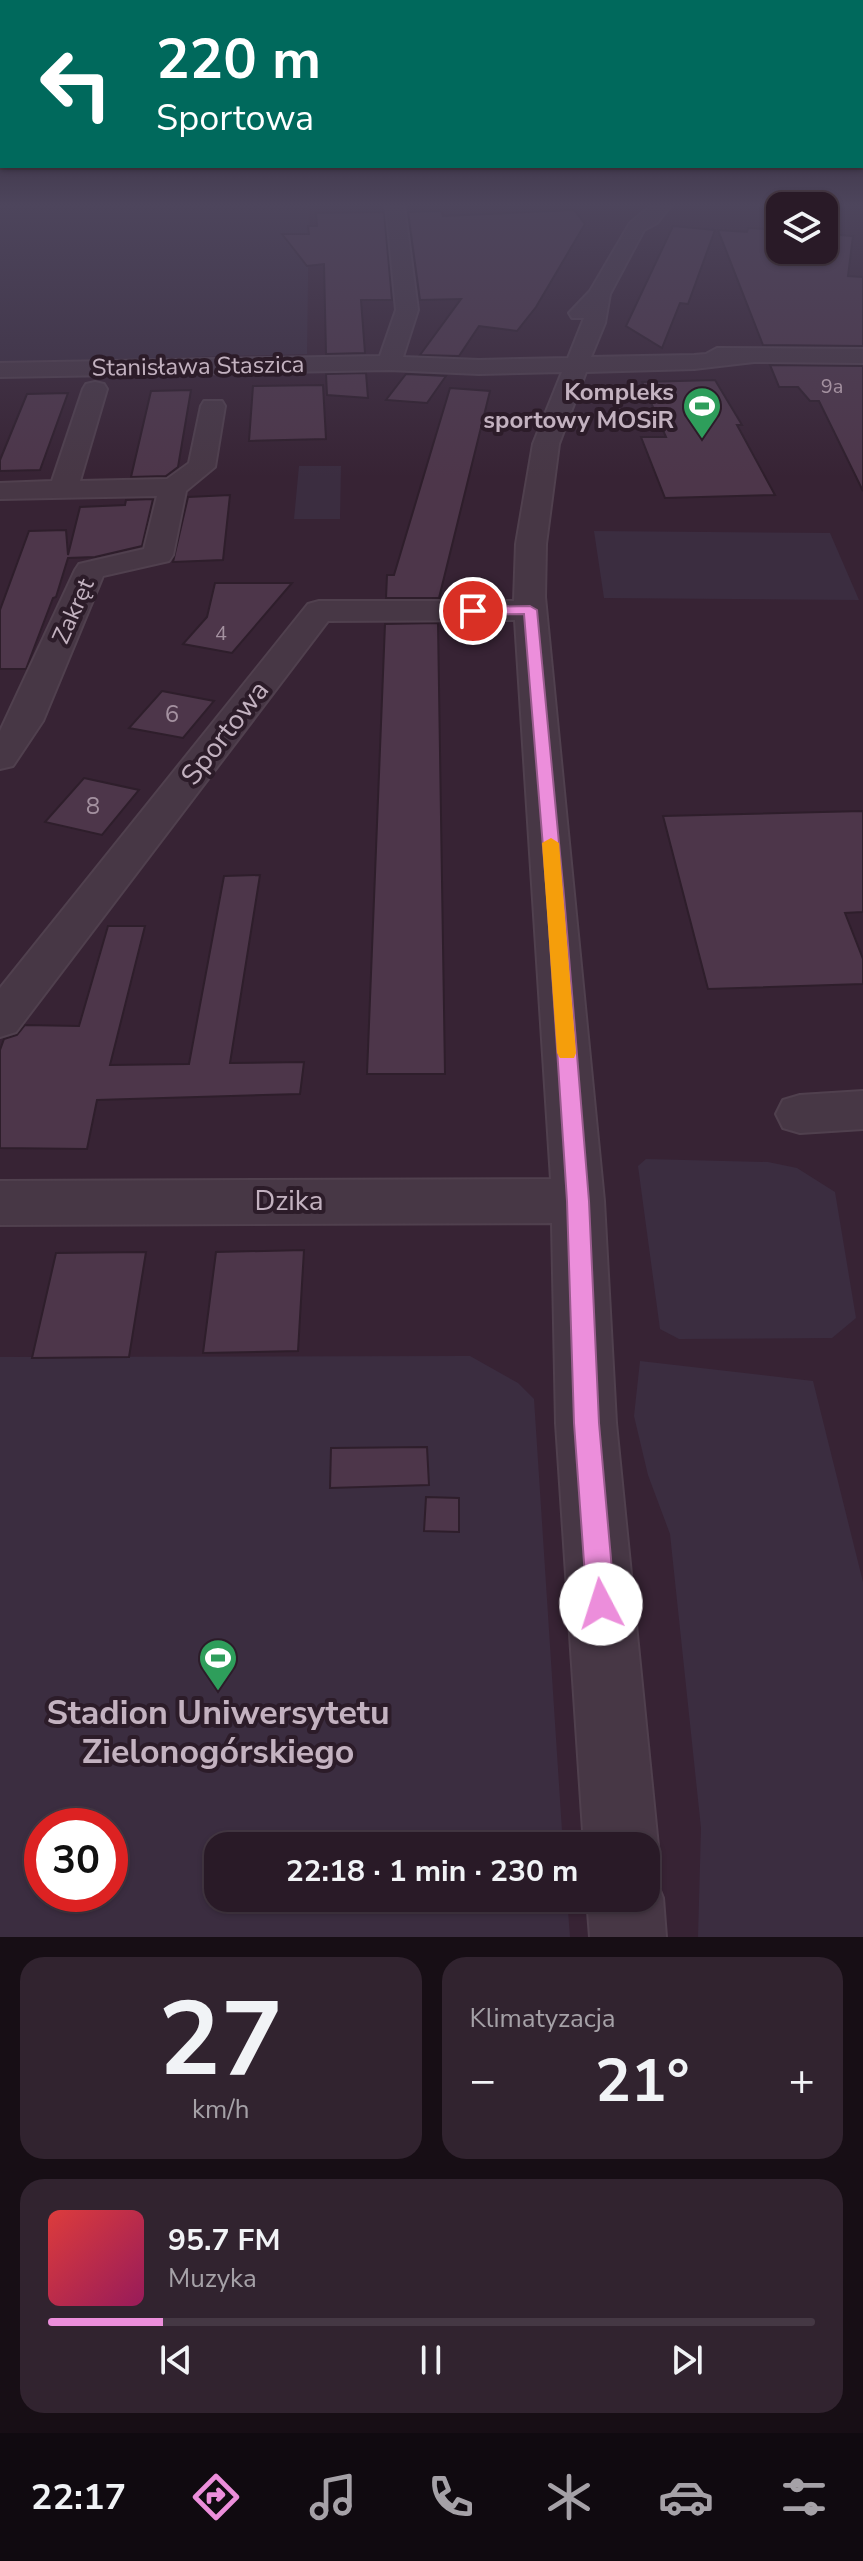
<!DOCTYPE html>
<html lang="pl">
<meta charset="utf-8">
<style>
body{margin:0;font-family:"Nunito Sans",sans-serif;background:#31232f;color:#f1f3f6;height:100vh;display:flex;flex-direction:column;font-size:30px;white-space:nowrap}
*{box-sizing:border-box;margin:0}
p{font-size:26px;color:#a5a1a7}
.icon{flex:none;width:44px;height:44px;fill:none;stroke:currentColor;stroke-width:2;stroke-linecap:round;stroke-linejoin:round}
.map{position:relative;height:1937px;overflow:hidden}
.drawer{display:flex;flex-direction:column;gap:20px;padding:20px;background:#170e15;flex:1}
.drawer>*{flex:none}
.hud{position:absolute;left:0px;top:0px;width:864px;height:168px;box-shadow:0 2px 6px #0004,0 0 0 2px #453844;background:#00695c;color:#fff;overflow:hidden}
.controls{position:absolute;left:766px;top:192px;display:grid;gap:16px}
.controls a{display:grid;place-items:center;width:72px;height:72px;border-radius:16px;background:#291a27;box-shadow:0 2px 6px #0004,0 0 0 2px #453844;font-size:40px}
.speed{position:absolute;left:24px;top:1808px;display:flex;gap:16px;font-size:40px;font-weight:700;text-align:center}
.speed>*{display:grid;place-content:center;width:104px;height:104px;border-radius:50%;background:#291a27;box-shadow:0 2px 6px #0004,0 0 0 2px #453844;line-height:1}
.speed .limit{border:12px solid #d22;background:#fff;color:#111}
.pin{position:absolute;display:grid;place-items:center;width:68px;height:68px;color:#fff;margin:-34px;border:4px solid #fff;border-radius:50%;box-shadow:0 2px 8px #0007}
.me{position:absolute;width:88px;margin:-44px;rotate:355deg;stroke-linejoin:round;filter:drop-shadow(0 0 6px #0008)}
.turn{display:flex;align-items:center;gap:28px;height:168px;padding:0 24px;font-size:36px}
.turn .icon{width:104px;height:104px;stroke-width:2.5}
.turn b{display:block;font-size:56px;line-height:68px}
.big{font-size:60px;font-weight:700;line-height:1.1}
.drawer .tile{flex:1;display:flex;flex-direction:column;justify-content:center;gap:12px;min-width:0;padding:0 28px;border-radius:24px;background:#31232f}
.drawer .dial{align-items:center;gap:0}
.dial b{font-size:104px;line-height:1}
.song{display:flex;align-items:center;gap:24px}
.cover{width:96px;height:96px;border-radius:12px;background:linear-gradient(135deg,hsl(0 70% 55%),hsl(330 70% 35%))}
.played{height:8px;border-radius:4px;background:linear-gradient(90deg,#ec8edb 15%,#453844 15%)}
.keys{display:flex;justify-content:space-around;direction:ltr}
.heat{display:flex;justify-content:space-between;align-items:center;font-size:44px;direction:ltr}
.drawer .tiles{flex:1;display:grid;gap:20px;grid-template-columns:1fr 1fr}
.tile:last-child{grid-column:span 2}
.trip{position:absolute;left:204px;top:1832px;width:456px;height:80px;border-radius:24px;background:#291a27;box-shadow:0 2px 6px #0004,0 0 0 2px #453844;font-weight:700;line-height:80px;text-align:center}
.tab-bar{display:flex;height:128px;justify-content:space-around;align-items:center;background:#100a10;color:#a5a1a7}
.tab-bar .icon{width:56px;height:56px}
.tab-bar .active{color:#ec8edb}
.tab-bar b{font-size:36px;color:#f1f3f6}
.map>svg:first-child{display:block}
.green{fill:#3b2d40;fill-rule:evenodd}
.building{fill:#4d364a;stroke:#2e1e2b;stroke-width:2}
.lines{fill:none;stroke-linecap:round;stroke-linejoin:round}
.minor-casing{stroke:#50404e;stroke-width:4}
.minor{fill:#473745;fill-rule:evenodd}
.route{fill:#ec8edb;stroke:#995c8e;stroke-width:2}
.slow{fill:#f59e0b}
.labels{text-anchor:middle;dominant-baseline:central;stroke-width:8;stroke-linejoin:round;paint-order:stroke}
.far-number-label{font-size:20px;fill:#a491a0}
.far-street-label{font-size:24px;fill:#c3b2c0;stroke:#2c1c29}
.far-poi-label{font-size:24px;font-weight:bold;fill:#c3b2c0;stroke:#2c1c29;text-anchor:end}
.number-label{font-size:24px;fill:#a491a0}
.street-label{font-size:28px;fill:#c3b2c0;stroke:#2c1c29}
.near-poi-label{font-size:34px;font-weight:bold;fill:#c3b2c0;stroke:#2c1c29}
</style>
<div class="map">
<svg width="863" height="1937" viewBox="0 0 863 1937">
<rect width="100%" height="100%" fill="#372334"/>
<g class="green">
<path d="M0,205H309L307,354L0,362Z"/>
<path d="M299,466H341L340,519H294Z"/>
<path d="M594,531L830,533L859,600L604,598Z"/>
<path d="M646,1159L768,1162L797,1168L835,1192L856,1318L832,1338L679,1339L660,1329L638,1166Z"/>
<path d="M470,1356L518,1383L534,1399L563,1846H218V1898H567L570,1937H0V1357ZM42,1826H110V1894H42Z"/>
<path d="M640,1361L813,1381L863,1582V1937H698L701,1828L670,1534L648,1475L634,1416Z"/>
</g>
<g class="building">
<path d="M574,210L585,224L536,307L517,331L479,326L459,356L420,355L461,299L420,300L408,212L441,211L443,216Z"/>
<path d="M384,212L392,300H361L365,353L326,354L324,264L307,266L282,234H309L308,226H317L316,213Z"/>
<path d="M673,226L715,230L688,304L680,303L662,348L626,326Z"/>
<path d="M748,228L780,230V250H824V234L853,236L848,276L863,277V346L763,345L718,230L747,232Z"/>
<path d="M770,365L863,366V491L819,401H810L798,387H779Z"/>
<path d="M366,373L368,398L327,395L326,374Z"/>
<path d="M406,374L446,376L427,403L386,400Z"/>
<path d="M715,380L742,425H737L775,495L665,498L641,437H666L642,382Z"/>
<path d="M323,385L326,439L249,441L253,386Z"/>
<path d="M450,388L490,391L439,598H386L387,575H394Z"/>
<path d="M191,390L178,467L166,476L131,477L151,391Z"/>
<path d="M68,393L40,470L0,471V460L27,394Z"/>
<path d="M230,495L223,560L173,562L188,497Z"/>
<path d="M153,499L142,546L95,557L68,558L56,597L53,598L26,669H0V610L29,531L66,530L68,555L80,507L125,505L126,500Z"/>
<path d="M215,583H292L232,653L183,644L207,617Z"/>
<path d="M438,623L445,1074H367L385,624Z"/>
<path d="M162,691L214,701L183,738L129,728Z"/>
<path d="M84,778L139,790L102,835L45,822Z"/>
<path d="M863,811V912L845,913L863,959V984L708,989L663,816Z"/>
<path d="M260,875L230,1063L304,1062L300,1094L97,1100L87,1149L0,1148V1050L4,1039L17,1035L25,1025L79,1026L108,926H145L110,1065L189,1064L224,876Z"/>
<path d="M304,1250L298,1351L203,1353L216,1252Z"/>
<path d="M146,1252L129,1357L32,1358L56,1253Z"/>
<path d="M427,1447L429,1485L330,1488L331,1448Z"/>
<path d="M426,1497L459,1498V1532L424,1531Z"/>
</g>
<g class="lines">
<defs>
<g id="minor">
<path d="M386,205H404L418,310L403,357L479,360L568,358L584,318H572L569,313L590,291L630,223L652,205H671L657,223L644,230L610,294L605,323L591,357L694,355L706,354L717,348L863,349V363L754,362L694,369L586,372L559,444L546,544L545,597L604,1201L616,1423L658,1846L648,1870L652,1871L663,1898L666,1937H590L587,1898H646V1846H584L556,1423L552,1223L0,1225V1181L551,1179L515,620L328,621L16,1032L0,1037V988L308,604L319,601H514L516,544L533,444L562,372L479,374L389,370L0,377V363L380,356L396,310Z"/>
<path d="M95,382L104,384L107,389L80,481L167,479L189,463L201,406L204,401H222L225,406L215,467L186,491L173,555L169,561L103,576L43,721L13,766L0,769V731L75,570L79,564L144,549L157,496L0,499V483L52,481L83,389L86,384Z"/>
<path d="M863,1091V1129L800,1133L783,1128L776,1114L783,1100L800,1095Z"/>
</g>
</defs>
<use href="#minor" class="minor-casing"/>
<use href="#minor" class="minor"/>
</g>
<linearGradient id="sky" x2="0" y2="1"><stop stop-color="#1e131d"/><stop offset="0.43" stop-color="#4d455c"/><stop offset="1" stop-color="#4d455c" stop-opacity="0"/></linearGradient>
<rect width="863" height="477" fill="url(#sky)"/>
<path class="route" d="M530,606L537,610L564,896L589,1201L599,1423L615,1604L611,1614L601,1618L591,1614L587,1604L574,1423L567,1201L547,896L524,614L473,615L466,611L473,607Z"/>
<path class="slow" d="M551,838L559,843L576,1053L574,1058H560L557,1053L542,843Z"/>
<defs>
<symbol id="stadium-pin" viewBox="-11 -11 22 30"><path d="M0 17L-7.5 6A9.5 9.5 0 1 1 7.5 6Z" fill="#2e9e5b" stroke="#2c1c29"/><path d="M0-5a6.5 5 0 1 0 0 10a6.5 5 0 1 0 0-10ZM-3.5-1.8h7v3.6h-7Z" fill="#fff"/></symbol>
</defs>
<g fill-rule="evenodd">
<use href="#stadium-pin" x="680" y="384" width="44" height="60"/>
<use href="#stadium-pin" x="196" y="1636" width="44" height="60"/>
</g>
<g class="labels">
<g class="far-number-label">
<text x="832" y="386">9a</text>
<text x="221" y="633">4</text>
</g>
<g class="far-street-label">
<text transform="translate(198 366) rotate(-1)">Stanisława Staszica</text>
<text transform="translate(73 611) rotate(-66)">Zakręt</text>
</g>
<g class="far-poi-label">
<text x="674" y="392">Kompleks<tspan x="674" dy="28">sportowy MOSiR</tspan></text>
</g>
<g class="number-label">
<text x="172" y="714">6</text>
<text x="93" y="806">8</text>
</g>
<g class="street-label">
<text transform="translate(225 733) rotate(-52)">Sportowa</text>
<text x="289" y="1201">Dzika</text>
</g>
<g class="near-poi-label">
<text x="218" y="1713">Stadion Uniwersytetu<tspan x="218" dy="39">Zielonogórskiego</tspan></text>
</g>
</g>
</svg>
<div class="controls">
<a><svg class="icon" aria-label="layers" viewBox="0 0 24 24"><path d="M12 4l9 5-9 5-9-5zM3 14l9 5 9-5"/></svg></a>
</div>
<div class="speed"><div class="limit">30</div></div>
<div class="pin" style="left:473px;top:611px;background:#d93025"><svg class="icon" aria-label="arrive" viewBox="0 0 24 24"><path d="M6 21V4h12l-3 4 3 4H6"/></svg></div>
<svg class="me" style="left:601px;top:1604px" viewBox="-20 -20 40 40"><circle r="19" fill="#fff"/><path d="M0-13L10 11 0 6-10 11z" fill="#ec8edb"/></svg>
<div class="trip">22:18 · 1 min · 230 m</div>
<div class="hud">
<div class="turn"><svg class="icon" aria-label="left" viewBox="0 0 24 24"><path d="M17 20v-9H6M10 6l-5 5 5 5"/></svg><div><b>220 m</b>Sportowa</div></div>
</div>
</div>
<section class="drawer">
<div class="tiles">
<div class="tile dial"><b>27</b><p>km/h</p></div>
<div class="tile"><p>Klimatyzacja</p>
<div class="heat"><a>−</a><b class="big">21°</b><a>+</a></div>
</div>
<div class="tile">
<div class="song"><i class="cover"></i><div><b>95.7 FM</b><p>Muzyka</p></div></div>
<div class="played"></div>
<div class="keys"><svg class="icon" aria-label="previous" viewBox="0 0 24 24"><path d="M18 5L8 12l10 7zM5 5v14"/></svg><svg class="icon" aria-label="pause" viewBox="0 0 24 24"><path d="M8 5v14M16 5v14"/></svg><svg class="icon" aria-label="next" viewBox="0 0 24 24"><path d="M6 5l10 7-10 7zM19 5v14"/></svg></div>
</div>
</div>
</section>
<nav class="tab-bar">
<b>22:17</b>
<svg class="icon active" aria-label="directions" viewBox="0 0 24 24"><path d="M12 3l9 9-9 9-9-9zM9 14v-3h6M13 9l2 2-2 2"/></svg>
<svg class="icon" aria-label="music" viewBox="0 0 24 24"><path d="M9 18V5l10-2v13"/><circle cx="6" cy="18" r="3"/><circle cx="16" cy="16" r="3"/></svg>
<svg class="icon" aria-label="phone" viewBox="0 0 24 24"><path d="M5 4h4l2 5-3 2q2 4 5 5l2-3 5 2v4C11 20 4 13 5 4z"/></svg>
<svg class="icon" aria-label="climate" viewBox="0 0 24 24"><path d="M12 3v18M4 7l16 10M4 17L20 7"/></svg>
<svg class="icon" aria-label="car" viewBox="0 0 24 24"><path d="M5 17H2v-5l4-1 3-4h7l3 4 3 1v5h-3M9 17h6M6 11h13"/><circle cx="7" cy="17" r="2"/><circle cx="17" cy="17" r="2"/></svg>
<svg class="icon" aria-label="filters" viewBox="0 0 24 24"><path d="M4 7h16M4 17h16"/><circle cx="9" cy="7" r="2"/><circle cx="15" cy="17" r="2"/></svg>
</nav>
